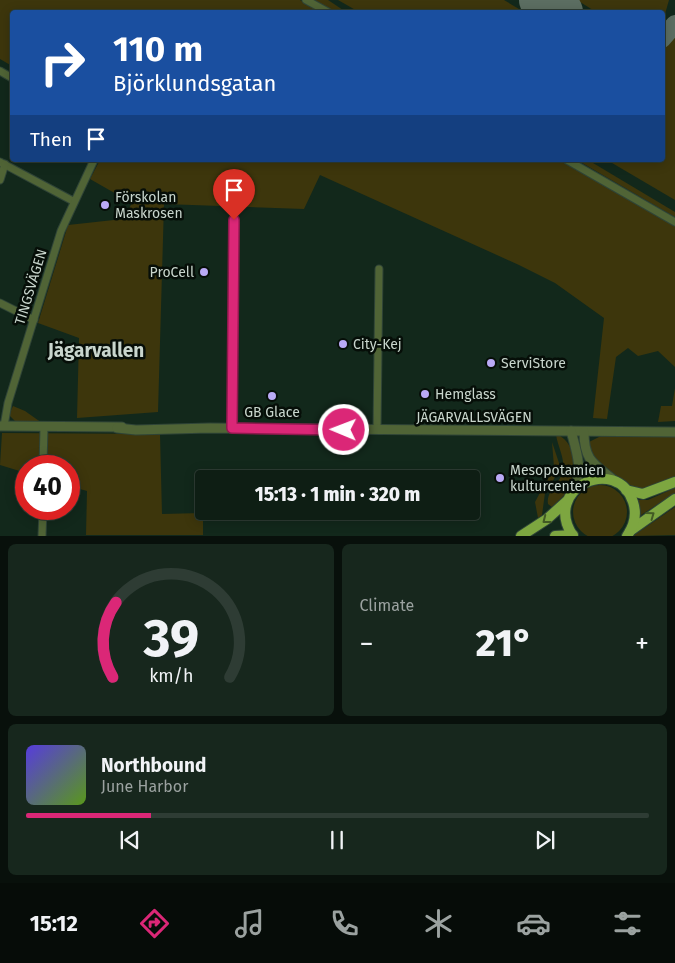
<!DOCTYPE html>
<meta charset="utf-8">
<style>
body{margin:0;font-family:"Fira Sans",sans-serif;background:#17271d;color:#f1f3f6;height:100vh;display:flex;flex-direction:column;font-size:19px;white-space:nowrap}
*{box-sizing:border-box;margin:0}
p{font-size:16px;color:#9ba2a0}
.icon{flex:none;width:28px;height:28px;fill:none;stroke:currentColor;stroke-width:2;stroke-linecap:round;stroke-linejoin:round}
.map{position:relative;height:536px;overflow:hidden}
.sheet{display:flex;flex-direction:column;gap:8px;padding:8px;background:#08100b;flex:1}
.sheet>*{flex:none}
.hud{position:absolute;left:10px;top:10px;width:655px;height:152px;border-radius:5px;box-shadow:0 2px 12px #0003,0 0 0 1px #2e3c34;background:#1a4fa0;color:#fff;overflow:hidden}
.speed{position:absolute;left:15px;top:455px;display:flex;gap:10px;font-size:25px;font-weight:700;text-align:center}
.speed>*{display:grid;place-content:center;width:65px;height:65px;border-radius:50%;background:#0e1e14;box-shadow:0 2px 12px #0003,0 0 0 1px #2e3c34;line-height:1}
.speed .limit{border:8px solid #d22;background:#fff;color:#111}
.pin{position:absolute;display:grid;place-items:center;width:42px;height:42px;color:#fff;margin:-51px -21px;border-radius:50% 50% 50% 0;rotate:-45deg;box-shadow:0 0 5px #0007}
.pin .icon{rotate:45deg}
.me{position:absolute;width:55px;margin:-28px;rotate:271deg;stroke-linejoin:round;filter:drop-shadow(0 0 4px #0008)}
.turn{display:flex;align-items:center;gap:18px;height:105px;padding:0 20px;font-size:22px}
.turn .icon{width:65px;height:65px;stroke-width:2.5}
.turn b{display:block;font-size:35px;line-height:42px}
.then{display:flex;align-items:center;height:48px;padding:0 20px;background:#0003;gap:10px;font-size:19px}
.big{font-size:38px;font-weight:800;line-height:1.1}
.sheet .widget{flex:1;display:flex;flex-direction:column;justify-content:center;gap:8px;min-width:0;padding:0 18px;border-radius:8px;background:#17271d}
.sheet .dial{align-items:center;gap:0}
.dial svg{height:130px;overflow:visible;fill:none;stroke:#2e3c34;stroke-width:7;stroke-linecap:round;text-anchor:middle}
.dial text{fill:#f1f3f6;stroke:none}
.song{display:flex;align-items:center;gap:15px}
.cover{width:60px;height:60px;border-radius:8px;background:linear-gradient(135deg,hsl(250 70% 55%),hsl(90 70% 35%))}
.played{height:5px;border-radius:2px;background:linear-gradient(90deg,#db2777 20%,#2e3c34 20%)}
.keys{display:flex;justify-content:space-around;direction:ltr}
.heat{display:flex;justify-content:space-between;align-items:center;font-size:28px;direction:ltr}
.sheet .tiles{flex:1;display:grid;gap:8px;grid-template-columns:1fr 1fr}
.widget:last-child{grid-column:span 2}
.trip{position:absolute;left:195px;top:470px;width:285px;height:50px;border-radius:5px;background:#0e1e14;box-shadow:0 2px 12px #0003,0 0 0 1px #2e3c34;font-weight:800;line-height:50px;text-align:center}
.tab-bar{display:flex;height:80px;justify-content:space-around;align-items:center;background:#060c08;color:#9ba2a0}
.tab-bar .icon{width:35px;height:35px}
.tab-bar .current{color:#db2777}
.tab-bar b{font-size:22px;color:#f1f3f6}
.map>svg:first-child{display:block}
.green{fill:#3d360c}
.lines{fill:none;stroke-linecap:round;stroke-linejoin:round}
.taxiway{stroke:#5c6e62;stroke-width:18}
.runway{stroke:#5c6e62;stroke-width:44}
.minor-casing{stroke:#2f4437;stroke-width:9}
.tertiary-casing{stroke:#2f4437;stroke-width:11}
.primary-casing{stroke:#2f4437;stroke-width:12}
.minor{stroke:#506436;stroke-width:7}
.tertiary{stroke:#506436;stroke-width:9}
.primary{stroke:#7da640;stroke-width:10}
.oneway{stroke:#425a24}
.route-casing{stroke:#8e194d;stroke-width:12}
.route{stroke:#db2777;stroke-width:9}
.poi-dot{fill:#baaaf6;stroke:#060e08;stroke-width:2}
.labels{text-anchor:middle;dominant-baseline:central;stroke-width:5;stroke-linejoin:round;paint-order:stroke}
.poi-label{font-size:14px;fill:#c9d6cd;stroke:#060e08;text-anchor:start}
.street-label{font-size:14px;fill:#c9d6cd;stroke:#060e08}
.district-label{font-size:19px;font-weight:bold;fill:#c9d6cd;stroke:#060e08}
</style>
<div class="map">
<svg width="675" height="536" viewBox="0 0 675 536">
<rect width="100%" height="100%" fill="#12281b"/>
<g class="green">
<path d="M0,0H300L322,12H12V66L0,59Z"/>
<path d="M312,0H328L346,12H334Z"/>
<path d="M338,0H504L524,12H359Z"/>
<path d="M577,0H669L663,21L662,12H596Z"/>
<path d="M675,35V200L607,160H662L663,50Z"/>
<path d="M100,160H563L675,226V367L658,351L638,356L628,348L616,357L607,419L593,418L604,318L555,283L519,265L320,175L304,209L164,204L158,412L77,418L79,338L38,323L68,225L123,219L132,203L90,179Z"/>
<path d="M577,160H588L675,212V217Z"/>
<path d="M675,388V421L658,422L661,406H672Z"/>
<path d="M13,406L25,411L42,423L15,421L9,415Z"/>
<path d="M2,433L160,434L162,514L203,513V535H86L87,491L69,486V466H26V473L0,465Z"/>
<path d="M556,434C573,440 579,466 573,483C569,492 559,500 552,507L548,504C546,489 562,483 563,469C565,458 557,445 556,434Z"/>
<path d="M601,436H675V477L642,489L629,486L591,456L589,442Z"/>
<path d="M552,442L560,466L559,471L545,493L542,515L538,518L535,502L554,467Z"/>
<circle cx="600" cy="512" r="27"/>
<path d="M675,488V493L638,517L636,500H648Z"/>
<path d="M675,507V535L633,536Z"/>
</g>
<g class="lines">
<path class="taxiway" d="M662,39L675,24"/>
<path class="runway" d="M541,0L561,12"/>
<defs>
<g id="minor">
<path d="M306,0L328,12"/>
<path d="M0,71L12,78"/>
<path d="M567,160L675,222"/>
<path d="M0,162L73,201"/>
<path d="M0,180L5,164"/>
<path d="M0,303L34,320"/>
<path d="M4,426L8,403L61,231L94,160"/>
<path d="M232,429L234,220"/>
<path d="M377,430L379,269"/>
<path d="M43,466L44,427"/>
<path d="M42,536L43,509"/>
</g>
<g id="tertiary">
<path d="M0,426L122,427"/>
<path d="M117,428L136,430L210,428L675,432"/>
<path d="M571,431C577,453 583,469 574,490"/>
<path d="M584,432C584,462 595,464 616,482"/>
</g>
<g id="primary">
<path d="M626,490L643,494L675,482"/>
<path d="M630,531L675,499"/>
<path d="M521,536L547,519L567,501"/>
<path d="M555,536L573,535"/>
<path d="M573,536C541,488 617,454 633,502C637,514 634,526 627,536"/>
</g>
</defs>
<use href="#minor" class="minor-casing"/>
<use href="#tertiary" class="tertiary-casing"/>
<use href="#primary" class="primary-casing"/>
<use href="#minor" class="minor"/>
<use href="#tertiary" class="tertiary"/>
<use href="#primary" class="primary"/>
</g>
<defs><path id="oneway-chevron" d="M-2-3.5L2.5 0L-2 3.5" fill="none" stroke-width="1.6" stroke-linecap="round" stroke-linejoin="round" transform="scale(1.25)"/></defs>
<g class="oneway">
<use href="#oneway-chevron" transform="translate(651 515) rotate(-36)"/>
<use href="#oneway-chevron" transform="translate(546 520) rotate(142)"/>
</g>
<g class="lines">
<defs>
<path id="route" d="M234,220L232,428L344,430"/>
</defs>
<use href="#route" class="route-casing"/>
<use href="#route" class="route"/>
</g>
<g class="poi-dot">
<circle cx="105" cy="205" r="5"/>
<circle cx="204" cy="272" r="5"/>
<circle cx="343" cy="344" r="5"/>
<circle cx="491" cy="363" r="5"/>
<circle cx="425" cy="394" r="5"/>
<circle cx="272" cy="396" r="5"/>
<circle cx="500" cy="478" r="5"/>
</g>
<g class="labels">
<g class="poi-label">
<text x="115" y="197">Förskolan<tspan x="115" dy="16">Maskrosen</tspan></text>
<text x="194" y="272" text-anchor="end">ProCell</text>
<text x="353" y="344">City-Kej</text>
<text x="501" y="363">ServiStore</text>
<text x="435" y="394">Hemglass</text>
<text x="272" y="412" text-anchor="middle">GB Glace</text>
<text x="510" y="470">Mesopotamien<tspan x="510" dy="16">kulturcenter</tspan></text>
</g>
<g class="street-label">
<text transform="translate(31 287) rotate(-73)">TINGSVÄGEN</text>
<text x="474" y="417">JÄGARVALLSVÄGEN</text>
</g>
<g class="district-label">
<text x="96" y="350">Jägarvallen</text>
</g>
</g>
</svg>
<div class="speed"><div class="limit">40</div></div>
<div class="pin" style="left:234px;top:220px;background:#d93025"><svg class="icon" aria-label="arrive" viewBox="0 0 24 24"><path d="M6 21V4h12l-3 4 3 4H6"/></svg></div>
<svg class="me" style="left:344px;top:430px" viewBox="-20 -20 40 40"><circle r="17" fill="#db2777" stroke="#fff" stroke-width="3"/><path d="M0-11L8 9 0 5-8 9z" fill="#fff"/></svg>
<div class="trip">15:13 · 1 min · 320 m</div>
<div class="hud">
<div class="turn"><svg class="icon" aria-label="right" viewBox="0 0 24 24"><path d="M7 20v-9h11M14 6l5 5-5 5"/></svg><div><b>110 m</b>Björklundsgatan</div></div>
<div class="then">Then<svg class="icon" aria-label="arrive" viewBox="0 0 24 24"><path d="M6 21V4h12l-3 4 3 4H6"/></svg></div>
</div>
</div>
<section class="sheet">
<div class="tiles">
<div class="widget dial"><svg viewBox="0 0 100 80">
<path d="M14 69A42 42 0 1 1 86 69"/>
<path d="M14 69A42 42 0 0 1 16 23" stroke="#db2777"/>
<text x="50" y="56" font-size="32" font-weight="700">39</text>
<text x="50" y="72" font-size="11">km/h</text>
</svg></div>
<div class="widget"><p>Climate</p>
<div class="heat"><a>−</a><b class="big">21°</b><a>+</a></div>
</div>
<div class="widget">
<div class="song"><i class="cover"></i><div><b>Northbound</b><p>June Harbor</p></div></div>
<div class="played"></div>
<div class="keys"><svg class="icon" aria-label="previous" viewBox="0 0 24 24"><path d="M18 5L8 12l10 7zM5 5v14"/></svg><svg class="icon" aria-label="pause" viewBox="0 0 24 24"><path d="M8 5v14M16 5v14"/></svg><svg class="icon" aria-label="next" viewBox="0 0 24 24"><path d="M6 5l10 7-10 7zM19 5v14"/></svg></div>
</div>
</div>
</section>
<nav class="tab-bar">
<b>15:12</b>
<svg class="icon current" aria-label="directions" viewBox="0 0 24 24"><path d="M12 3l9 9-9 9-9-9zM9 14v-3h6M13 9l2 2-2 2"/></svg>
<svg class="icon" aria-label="music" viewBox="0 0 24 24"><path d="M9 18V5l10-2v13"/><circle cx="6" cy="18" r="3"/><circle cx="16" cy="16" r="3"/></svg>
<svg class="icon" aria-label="phone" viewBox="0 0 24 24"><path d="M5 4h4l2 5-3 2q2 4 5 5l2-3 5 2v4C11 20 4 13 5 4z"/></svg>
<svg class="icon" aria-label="climate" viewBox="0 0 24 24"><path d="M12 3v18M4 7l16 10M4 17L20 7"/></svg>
<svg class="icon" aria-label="car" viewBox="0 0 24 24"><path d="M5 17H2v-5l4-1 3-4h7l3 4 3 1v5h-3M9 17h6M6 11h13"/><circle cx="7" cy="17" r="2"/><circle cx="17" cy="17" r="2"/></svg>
<svg class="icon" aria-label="filters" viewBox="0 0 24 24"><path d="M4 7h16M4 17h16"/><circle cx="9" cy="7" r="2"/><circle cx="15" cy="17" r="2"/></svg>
</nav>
